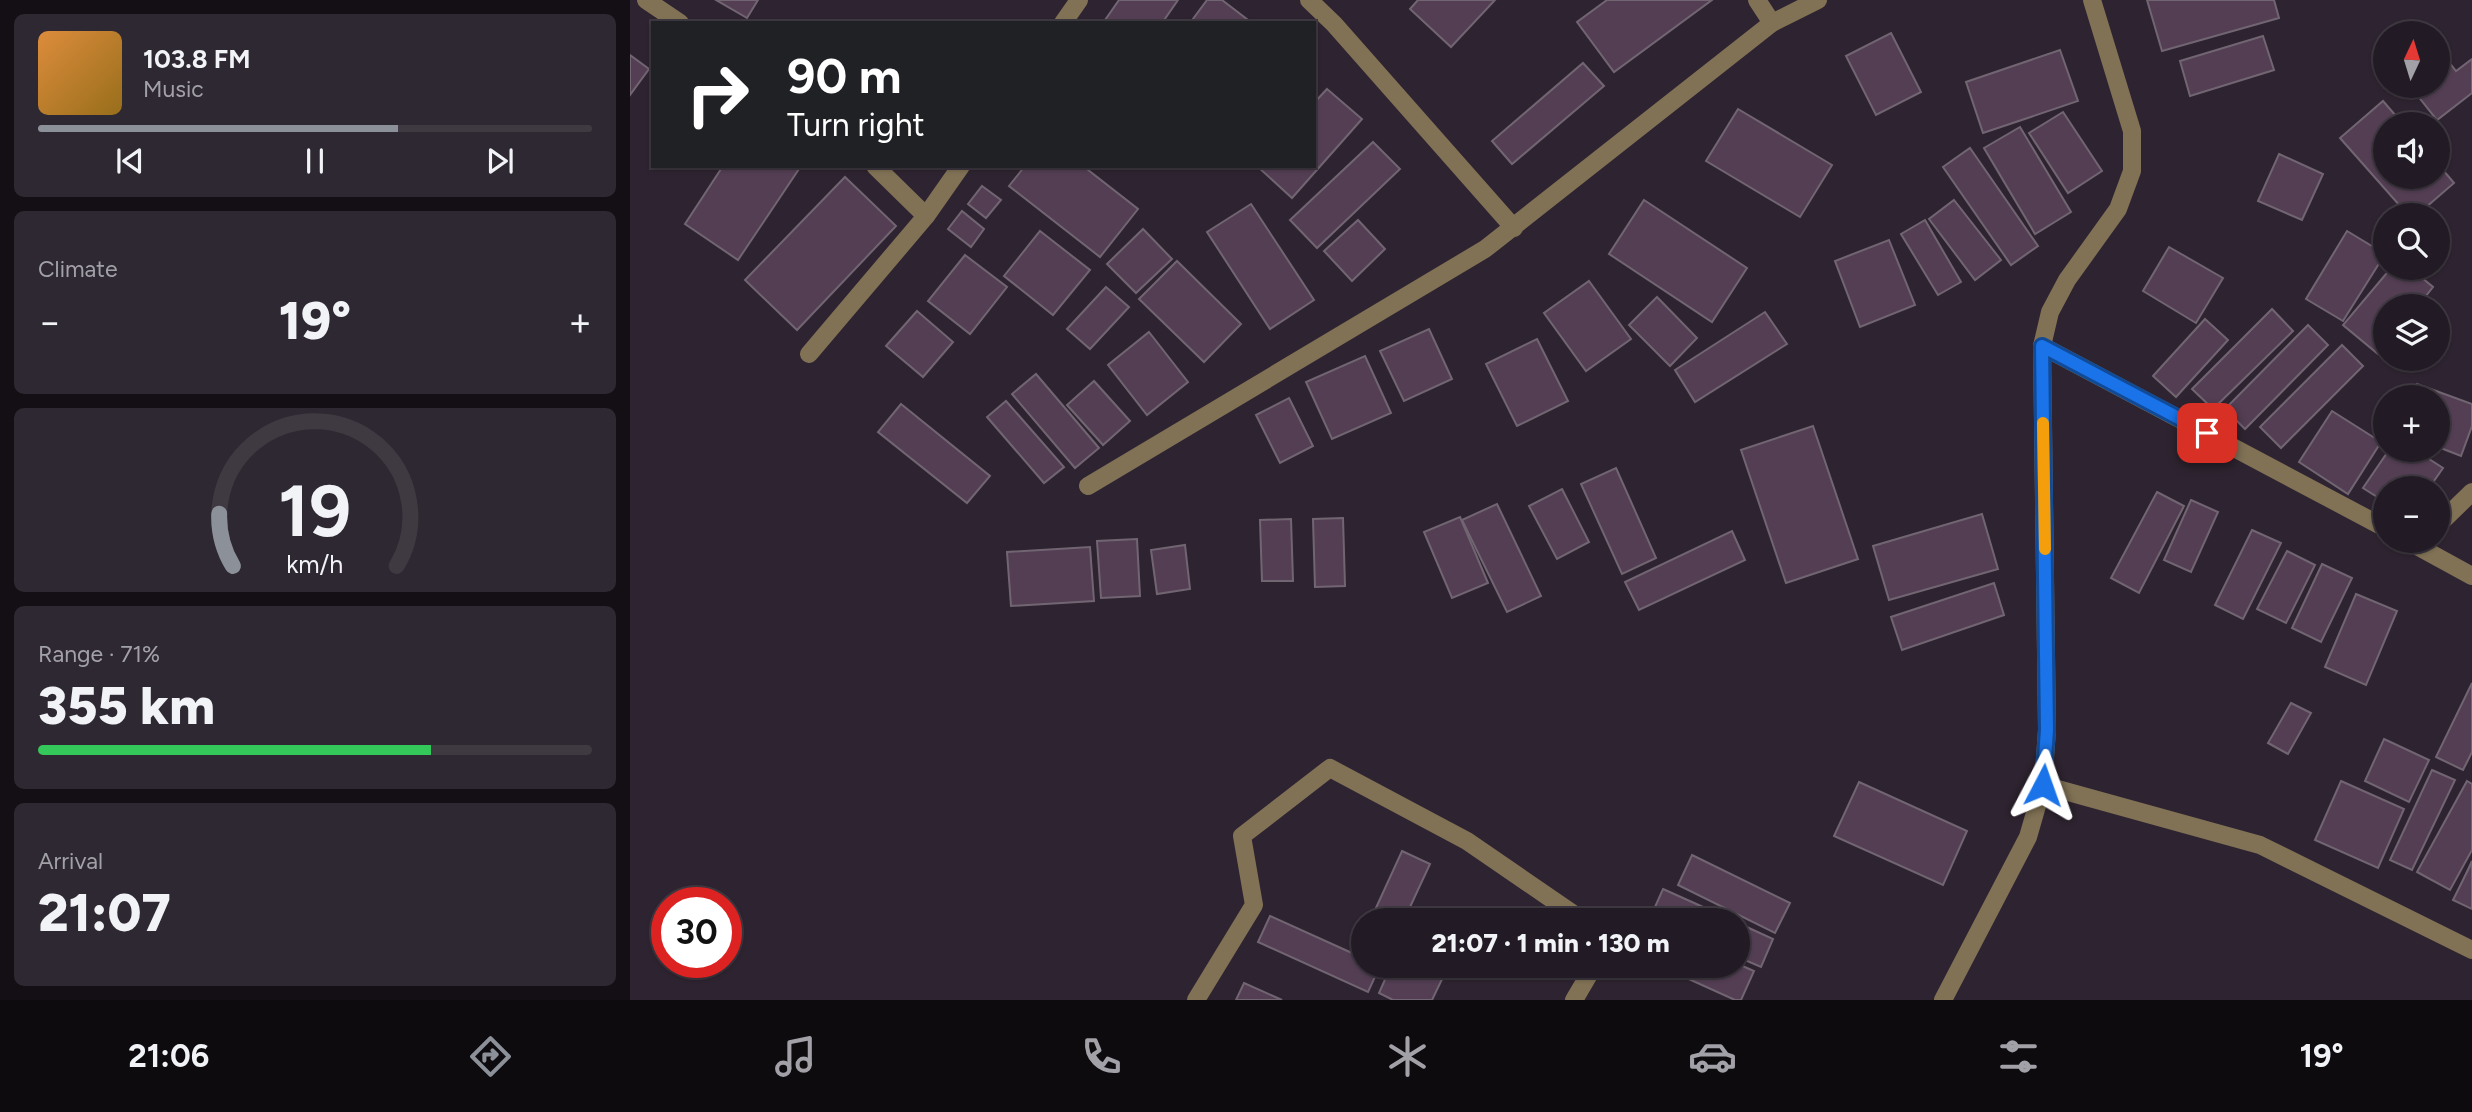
<!DOCTYPE html>
<meta charset="utf-8">
<style>
body{margin:0;font-family:Figtree,sans-serif;background:#2e2832;color:#f1f3f6;height:100vh;display:flex;flex-direction:column;font-size:26px;white-space:nowrap}
*{box-sizing:border-box;margin:0}
p{font-size:23px;color:#a2a1a7}
.icon{flex:none;width:38px;height:38px;fill:none;stroke:currentColor;stroke-width:2;stroke-linecap:round;stroke-linejoin:round}
.map{position:relative;flex:1;overflow:hidden}
.drawer{display:flex;flex-direction:column;gap:14px;padding:14px;background:#130f14;width:630px}
.drawer>*{flex:none}
.top-card{position:absolute;left:21px;top:21px;width:665px;height:147px;border-radius:0px;box-shadow:0 2px 5px #0004,0 0 0 2px #3f3942;background:#202124;color:#fff;overflow:hidden}
.needle{width:46px;rotate:4deg}
.tools{position:absolute;left:1743px;top:21px;display:grid;gap:14px}
.tools a{display:grid;place-items:center;width:77px;height:77px;border-radius:50%;background:#221b25;box-shadow:0 2px 5px #0004,0 0 0 2px #3f3942;font-size:35px}
.speed{position:absolute;left:21px;top:887px;display:flex;gap:14px;font-size:35px;font-weight:700;text-align:center}
.speed>*{display:grid;place-content:center;width:91px;height:91px;border-radius:50%;background:#221b25;box-shadow:0 2px 5px #0004,0 0 0 2px #3f3942;line-height:1}
.speed .limit{border:10px solid #d22;background:#fff;color:#111}
.pin{position:absolute;display:grid;place-items:center;width:60px;height:60px;color:#fff;margin:-30px;border-radius:14px;box-shadow:0 4px 10px #0006}
.me{position:absolute;width:77px;margin:-38px;rotate:4deg;stroke-linejoin:round;filter:drop-shadow(0 0 5px #0008)}
.turn{display:flex;align-items:center;gap:24px;height:147px;padding:0 21px;font-size:32px}
.turn .icon{width:91px;height:91px;stroke-width:2.5}
.turn b{display:block;font-size:49px;line-height:60px}
.big{font-size:52px;font-weight:800;line-height:1.1}
.drawer .card{flex:1;display:flex;flex-direction:column;justify-content:center;gap:10px;min-width:0;padding:0 24px;border-radius:10px;background:#2e2832}
.drawer .dial{align-items:center;gap:0}
.dial svg{height:182px;overflow:visible;fill:none;stroke:#3f3942;stroke-width:7;stroke-linecap:round;text-anchor:middle}
.dial text{fill:#f1f3f6;stroke:none}
.song{display:flex;align-items:center;gap:21px}
.cover{width:84px;height:84px;border-radius:10px;background:linear-gradient(135deg,hsl(30 70% 55%),hsl(40 70% 35%))}
.played{height:7px;border-radius:4px;background:linear-gradient(90deg,#8c9099 65%,#3f3942 65%)}
.keys{display:flex;justify-content:space-around;direction:ltr}
.heat{display:flex;justify-content:space-between;align-items:center;font-size:38px;direction:ltr}
.charge{height:10px;border-radius:5px;background:linear-gradient(90deg,#34c759 71%,#3f3942 0)}
.trip{position:absolute;left:721px;top:908px;width:399px;height:70px;border-radius:35px;background:#221b25;box-shadow:0 2px 5px #0004,0 0 0 2px #3f3942;font-weight:800;line-height:70px;text-align:center}
.menu{display:flex;height:112px;justify-content:space-around;align-items:center;background:#0e0b0f;color:#a2a1a7}
.menu .icon{width:49px;height:49px}
.menu .current{color:#8c9099}
.menu b{font-size:32px;color:#f1f3f6}
main{display:flex;flex:1;min-height:0}
.map>svg:first-child{display:block}
.building{fill:#533e53;stroke:#726572;stroke-width:2}
.lines{fill:none;stroke-linecap:round;stroke-linejoin:round}
.minor{stroke:#817255;stroke-width:18}
.route-casing{stroke:#114b97;stroke-width:18}
.route{stroke:#1a73e8;stroke-width:12}
.slow{stroke:#f59e0b;stroke-width:12}
</style>
<main>
<section class="drawer">
<div class="card">
<div class="song"><i class="cover"></i><div><b>103.8 FM</b><p>Music</p></div></div>
<div class="played"></div>
<div class="keys"><svg class="icon" aria-label="previous" viewBox="0 0 24 24"><path d="M18 5L8 12l10 7zM5 5v14"/></svg><svg class="icon" aria-label="pause" viewBox="0 0 24 24"><path d="M8 5v14M16 5v14"/></svg><svg class="icon" aria-label="next" viewBox="0 0 24 24"><path d="M6 5l10 7-10 7zM19 5v14"/></svg></div>
</div>
<div class="card"><p>Climate</p>
<div class="heat"><a>−</a><b class="big">19°</b><a>+</a></div>
</div>
<div class="card dial"><svg viewBox="0 0 100 80">
<path d="M14 69A42 42 0 1 1 86 69"/>
<path d="M14 69A42 42 0 0 1 8 46" stroke="#8c9099"/>
<text x="50" y="56" font-size="32" font-weight="700">19</text>
<text x="50" y="72" font-size="11">km/h</text>
</svg></div>
<div class="card"><p>Range · 71%</p><b class="big">355 km</b><div class="charge"></div></div>
<div class="card"><p>Arrival</p><b class="big">21:07</b></div>
</section>
<div class="map">
<svg width="1842" height="1000" viewBox="0 0 1842 1000">
<rect width="100%" height="100%" fill="#2e2431"/>
<g class="building">
<path d="M86,0H128L117,18Z"/>
<path d="M489,0H548L532,23H473Z"/>
<path d="M577,0H592L622,23H560Z"/>
<path d="M788,0H865L821,47L780,9Z"/>
<path d="M977,0H1082L984,72L947,22Z"/>
<path d="M1517,0H1644L1649,18L1532,51Z"/>
<path d="M1261,33L1291,92L1246,115L1216,56Z"/>
<path d="M1633,36L1644,70L1560,96L1550,61Z"/>
<path d="M1808,48L1826,71L1842,59V93L1807,120L1780,86H1808Z"/>
<path d="M1430,50L1448,101L1353,133L1336,82Z"/>
<path d="M0,55L19,69L0,95Z"/>
<path d="M953,63L974,86L882,164L862,141Z"/>
<path d="M697,89L732,119L662,198L628,167L684,166V103Z"/>
<path d="M1753,101L1773,124H1755V177H1808V164L1824,183L1787,215H1778L1710,138Z"/>
<path d="M1108,109L1202,165L1170,217L1076,161Z"/>
<path d="M1433,112L1472,171L1438,193L1399,133Z"/>
<path d="M1390,127L1441,212L1405,234L1354,148Z"/>
<path d="M743,142L770,169L687,248L660,220Z"/>
<path d="M1340,148L1408,246L1381,265L1313,167Z"/>
<path d="M1649,154L1693,174L1672,220L1628,201Z"/>
<path d="M93,166H171L108,260L55,224Z"/>
<path d="M395,166H453L508,209L470,257L379,186Z"/>
<path d="M215,177L266,226L167,330L115,280Z"/>
<path d="M352,186L371,200L356,218L338,204Z"/>
<path d="M1014,200L1117,268L1082,322L979,254Z"/>
<path d="M1324,200L1371,260L1345,280L1299,219Z"/>
<path d="M621,204L684,300L640,329L577,232Z"/>
<path d="M332,211L354,229L341,247L318,229Z"/>
<path d="M728,220L755,249L722,281L694,251Z"/>
<path d="M1295,220L1331,282L1308,295L1271,234Z"/>
<path d="M513,229L542,259L506,293L477,264Z"/>
<path d="M410,231L460,270L423,315L374,276Z"/>
<path d="M1717,231L1755,254L1713,321L1676,299Z"/>
<path d="M1259,240L1285,305L1230,327L1205,261Z"/>
<path d="M1539,247L1593,278L1566,323L1513,291Z"/>
<path d="M335,255L377,287L340,334L298,301Z"/>
<path d="M547,261L611,324L574,362L509,299Z"/>
<path d="M1761,268H1780L1803,287L1788,306H1755V345L1748,354L1713,325Z"/>
<path d="M959,281L1001,339L956,371L914,313Z"/>
<path d="M476,287L499,307L460,349L437,329Z"/>
<path d="M1027,297L1067,338L1040,366L999,325Z"/>
<path d="M1642,309L1663,331L1583,409L1562,389Z"/>
<path d="M287,311L323,342L293,377L256,346Z"/>
<path d="M1135,312L1157,344L1065,402L1045,370Z"/>
<path d="M1575,319L1598,340L1546,397L1523,376Z"/>
<path d="M1678,325L1698,345L1615,429L1595,409Z"/>
<path d="M799,329L822,379L774,401L750,351Z"/>
<path d="M519,332L558,382L517,415L478,365Z"/>
<path d="M907,339L938,401L887,426L856,364Z"/>
<path d="M1712,345L1733,366L1651,448L1630,427Z"/>
<path d="M735,356L761,413L702,439L676,382Z"/>
<path d="M406,374L469,448L445,468L382,394Z"/>
<path d="M464,381L500,421L473,445L437,405Z"/>
<path d="M1787,384L1842,404V426L1831,456L1808,447V397H1782Z"/>
<path d="M659,398L683,446L650,463L626,415Z"/>
<path d="M376,401L434,467L414,483L357,417Z"/>
<path d="M271,404L360,476L337,503L248,432Z"/>
<path d="M1702,411L1751,442L1718,494L1669,462Z"/>
<path d="M1183,426L1228,559L1156,583L1111,450Z"/>
<path d="M1759,450H1785L1813,468L1799,488H1755V502L1733,488Z"/>
<path d="M986,468L1026,558L992,574L951,484Z"/>
<path d="M932,489L959,542L927,559L899,506Z"/>
<path d="M1527,492L1554,506L1509,593L1481,578Z"/>
<path d="M1561,500L1588,512L1561,572L1534,560Z"/>
<path d="M867,504L911,596L877,612L832,520Z"/>
<path d="M1352,514L1368,569L1259,600L1243,546Z"/>
<path d="M830,517L858,583L822,598L794,532Z"/>
<path d="M713,518L715,586L685,587L683,519Z"/>
<path d="M661,519L663,581H632L630,520Z"/>
<path d="M1622,530L1651,543L1613,619L1585,605Z"/>
<path d="M1102,531L1115,560L1009,610L995,582Z"/>
<path d="M507,539L510,596L471,598L467,541Z"/>
<path d="M555,545L560,589L527,594L521,550Z"/>
<path d="M460,547L464,601L381,606L377,552Z"/>
<path d="M1657,551L1685,565L1656,623L1627,609Z"/>
<path d="M1692,564L1722,578L1691,642L1662,628Z"/>
<path d="M1364,583L1374,615L1272,650L1261,617Z"/>
<path d="M1726,594L1767,611L1736,685L1695,667Z"/>
<path d="M1842,683V752L1833,770L1806,757Z"/>
<path d="M1661,703L1681,713L1658,754L1638,743Z"/>
<path d="M1754,739L1799,760L1779,802L1735,781Z"/>
<path d="M1802,770L1825,780L1782,870L1760,860Z"/>
<path d="M1711,781L1774,809L1748,868L1685,840Z"/>
<path d="M1837,781L1842,784V850L1820,890L1787,872Z"/>
<path d="M1229,782L1337,831L1313,885L1204,836Z"/>
<path d="M772,851L800,864L774,920H768L745,910Z"/>
<path d="M1062,855L1160,903L1145,933L1048,885Z"/>
<path d="M1842,861V903L1826,896Z"/>
<path d="M1842,862V909L1823,900Z"/>
<path d="M1033,889L1102,920H1027L1020,918Z"/>
<path d="M640,916L733,958V966H750L738,992L628,942Z"/>
<path d="M1108,923L1143,939L1131,967L1108,957Z"/>
<path d="M1108,964L1124,971L1111,1000H1105L1030,966H1108Z"/>
<path d="M761,966H806L816,971L802,1000H763L749,993Z"/>
<path d="M614,983L652,1000H606Z"/>
</g>
<g class="lines">
<g class="minor">
<path d="M16,0L50,23"/>
<path d="M679,0L704,24L884,228"/>
<path d="M1127,0L1142,23"/>
<path d="M433,23L449,0"/>
<path d="M245,166L296,216"/>
<path d="M1412,346L1755,528"/>
<path d="M179,354L296,216L331,166"/>
<path d="M458,486L855,249L1142,23L1188,0"/>
<path d="M1808,525L1842,492"/>
<path d="M1778,541L1842,576"/>
<path d="M1413,785L1630,845L1842,950"/>
<path d="M566,1000L624,905L612,836L700,768L837,841L952,920"/>
<path d="M944,1000L964,966"/>
<path d="M1313,1000L1398,837L1413,785L1417,730L1412,346L1420,312L1437,280L1488,209L1502,171V131L1462,0"/>
</g>
</g>
<g class="lines">
<defs>
<path id="route" d="M1413,785L1417,730L1412,346L1577,433"/>
</defs>
<use href="#route" class="route-casing"/>
<use href="#route" class="route"/>
<path class="slow" d="M1413,423L1415,549"/>
</g>
</svg>
<div class="tools">
<a><svg class="needle" viewBox="-14 -14 28 28"><path d="M0-13l5 13h-10z" fill="#e53935"/><path d="M0 13l5-13h-10z" fill="#a2a1a7"/></svg></a>
<a><svg class="icon" aria-label="sound" viewBox="0 0 24 24"><path d="M4 9h4l5-4v14l-5-4H4zM17 9q2 3 0 6"/></svg></a>
<a><svg class="icon" aria-label="search" viewBox="0 0 24 24"><circle cx="10" cy="10" r="6"/><path d="M15 15l6 6"/></svg></a>
<a><svg class="icon" aria-label="layers" viewBox="0 0 24 24"><path d="M12 4l9 5-9 5-9-5zM3 14l9 5 9-5"/></svg></a>
<a>+</a>
<a>−</a>
</div>
<div class="speed"><div class="limit">30</div></div>
<div class="pin" style="left:1577px;top:433px;background:#d93025"><svg class="icon" aria-label="arrive" viewBox="0 0 24 24"><path d="M6 21V4h12l-3 4 3 4H6"/></svg></div>
<svg class="me" style="left:1413px;top:785px" viewBox="-20 -20 40 40"><path d="M0-17L14 15 0 8-14 15z" fill="#1a73e8" stroke="#fff" stroke-width="4"/></svg>
<div class="trip">21:07 · 1 min · 130 m</div>
<div class="top-card">
<div class="turn"><svg class="icon" aria-label="right" viewBox="0 0 24 24"><path d="M7 20v-9h11M14 6l5 5-5 5"/></svg><div><b>90 m</b>Turn right</div></div>
</div>
</div>
</main>
<nav class="menu">
<b>21:06</b>
<svg class="icon current" aria-label="directions" viewBox="0 0 24 24"><path d="M12 3l9 9-9 9-9-9zM9 14v-3h6M13 9l2 2-2 2"/></svg>
<svg class="icon" aria-label="music" viewBox="0 0 24 24"><path d="M9 18V5l10-2v13"/><circle cx="6" cy="18" r="3"/><circle cx="16" cy="16" r="3"/></svg>
<svg class="icon" aria-label="phone" viewBox="0 0 24 24"><path d="M5 4h4l2 5-3 2q2 4 5 5l2-3 5 2v4C11 20 4 13 5 4z"/></svg>
<svg class="icon" aria-label="climate" viewBox="0 0 24 24"><path d="M12 3v18M4 7l16 10M4 17L20 7"/></svg>
<svg class="icon" aria-label="car" viewBox="0 0 24 24"><path d="M5 17H2v-5l4-1 3-4h7l3 4 3 1v5h-3M9 17h6M6 11h13"/><circle cx="7" cy="17" r="2"/><circle cx="17" cy="17" r="2"/></svg>
<svg class="icon" aria-label="filters" viewBox="0 0 24 24"><path d="M4 7h16M4 17h16"/><circle cx="9" cy="7" r="2"/><circle cx="15" cy="17" r="2"/></svg>
<b>19°</b>
</nav>
